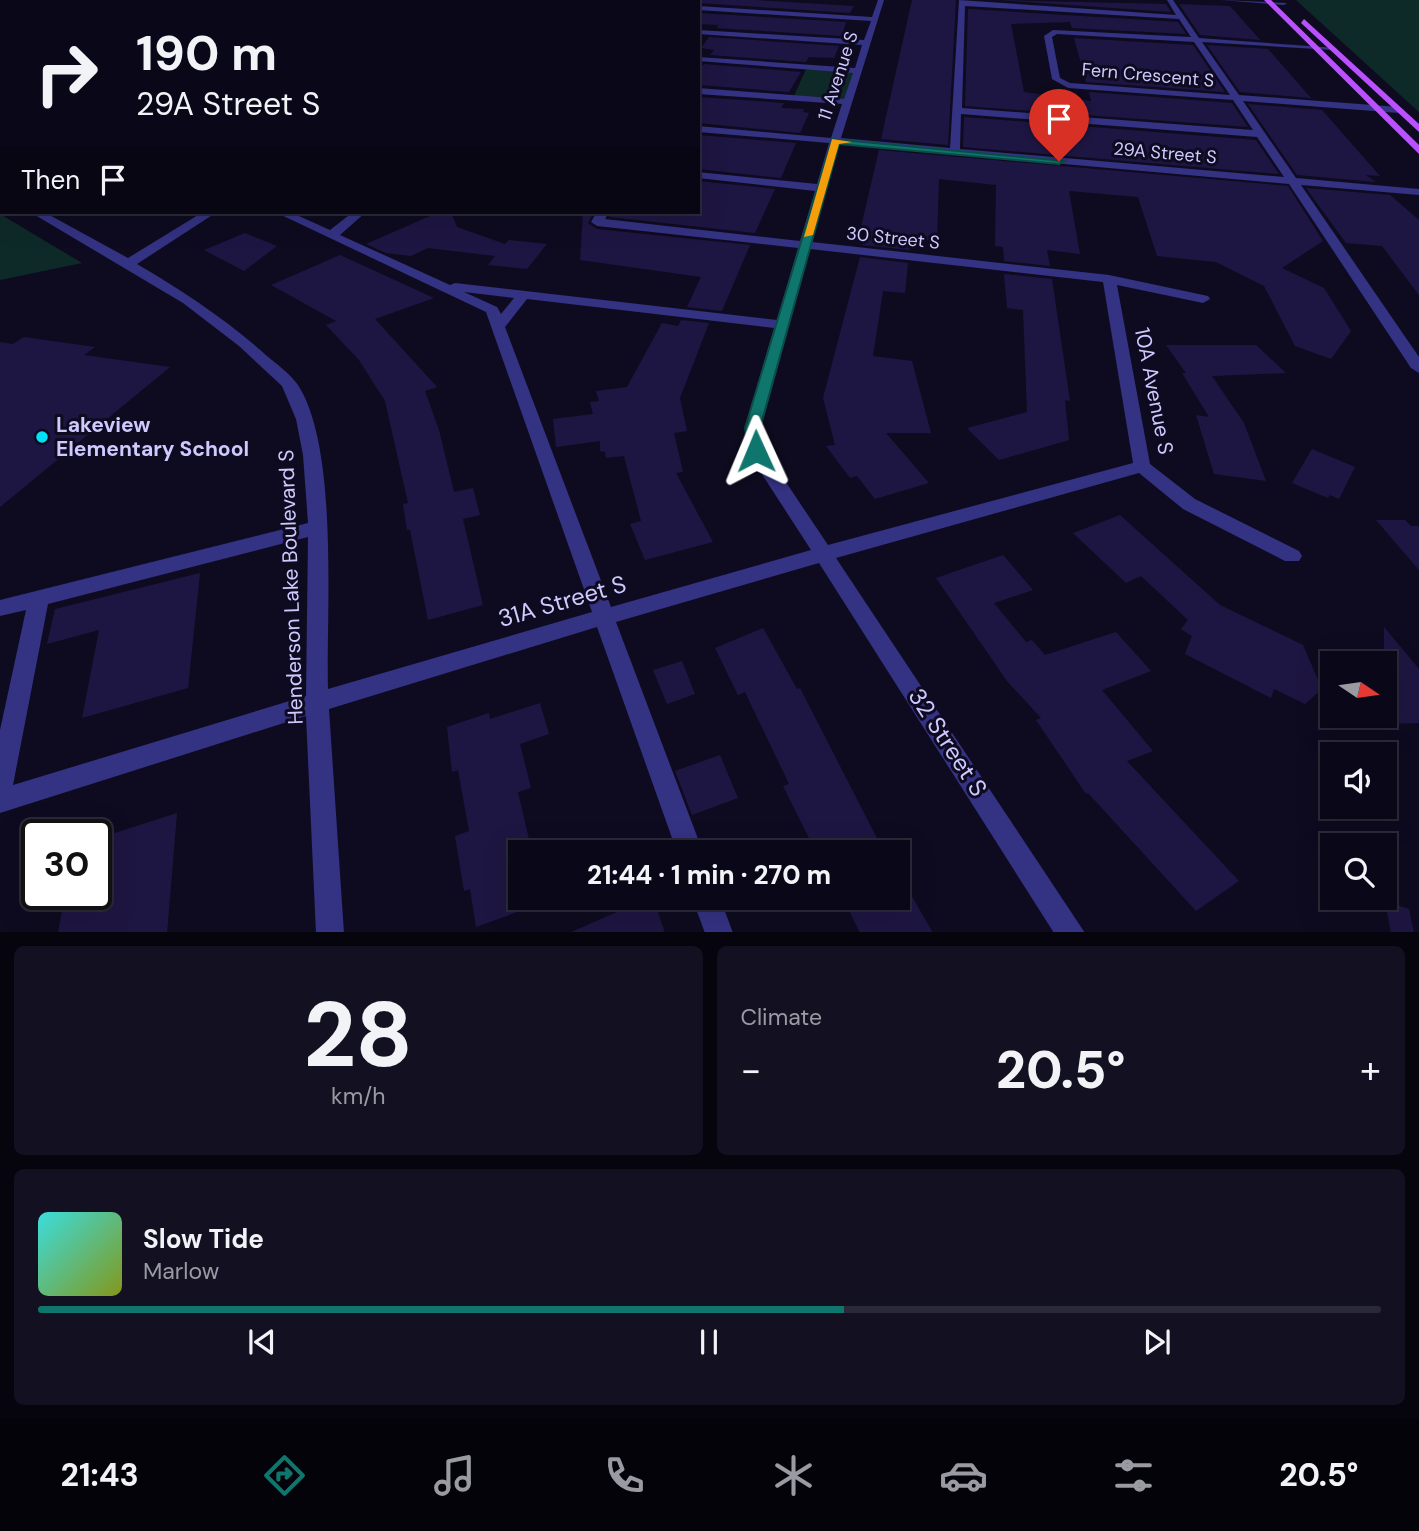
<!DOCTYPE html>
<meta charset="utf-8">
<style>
body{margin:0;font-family:"DM Sans",sans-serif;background:#131121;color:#f1f3f6;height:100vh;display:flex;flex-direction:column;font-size:26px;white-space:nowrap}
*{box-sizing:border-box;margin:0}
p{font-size:23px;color:#999aa2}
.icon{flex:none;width:38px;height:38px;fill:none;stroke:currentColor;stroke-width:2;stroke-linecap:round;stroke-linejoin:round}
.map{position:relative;height:932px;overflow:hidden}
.side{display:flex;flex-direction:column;gap:14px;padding:14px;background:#06040d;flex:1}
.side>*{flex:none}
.banner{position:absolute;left:0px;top:0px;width:700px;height:214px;box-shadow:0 7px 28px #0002,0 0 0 2px #2a2937;background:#0a0818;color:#f1f3f6;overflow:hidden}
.needle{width:46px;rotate:103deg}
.tools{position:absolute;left:1320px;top:651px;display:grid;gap:14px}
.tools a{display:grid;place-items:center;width:77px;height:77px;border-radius:0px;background:#0a0818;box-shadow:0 7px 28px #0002,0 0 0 2px #2a2937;font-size:35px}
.speed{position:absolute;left:21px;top:819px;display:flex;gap:14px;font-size:35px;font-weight:700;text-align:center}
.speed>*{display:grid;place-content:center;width:91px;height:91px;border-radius:50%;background:#0a0818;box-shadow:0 7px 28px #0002,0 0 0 2px #2a2937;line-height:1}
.speed .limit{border:4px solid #111;border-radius:10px;background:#fff;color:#111}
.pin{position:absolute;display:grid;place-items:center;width:60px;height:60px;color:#fff;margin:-72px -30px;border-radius:50% 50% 50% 0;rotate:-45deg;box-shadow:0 0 7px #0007}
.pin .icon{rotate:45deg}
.me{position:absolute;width:77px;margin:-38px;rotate:359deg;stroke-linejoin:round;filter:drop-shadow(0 0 5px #0008)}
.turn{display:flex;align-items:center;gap:24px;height:147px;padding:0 21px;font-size:32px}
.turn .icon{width:91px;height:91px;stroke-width:2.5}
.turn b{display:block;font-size:49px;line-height:60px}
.then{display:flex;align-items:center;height:66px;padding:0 21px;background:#0003;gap:14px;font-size:26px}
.big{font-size:52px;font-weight:800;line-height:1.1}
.side .widget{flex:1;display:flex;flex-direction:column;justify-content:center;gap:10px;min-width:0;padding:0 24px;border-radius:10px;background:#131121}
.side .dial{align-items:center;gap:0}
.dial b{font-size:91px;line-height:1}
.song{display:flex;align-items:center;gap:21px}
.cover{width:84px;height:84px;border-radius:10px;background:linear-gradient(135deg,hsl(180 70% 55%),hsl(70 70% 35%))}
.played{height:7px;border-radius:4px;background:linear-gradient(90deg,#0f766e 60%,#2a2937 60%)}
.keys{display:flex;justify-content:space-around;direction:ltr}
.heat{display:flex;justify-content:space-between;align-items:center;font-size:38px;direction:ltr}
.side .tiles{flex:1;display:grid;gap:14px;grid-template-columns:1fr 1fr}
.widget:last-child{grid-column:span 2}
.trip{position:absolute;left:508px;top:840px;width:402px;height:70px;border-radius:0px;background:#0a0818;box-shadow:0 7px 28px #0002,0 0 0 2px #2a2937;font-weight:800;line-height:70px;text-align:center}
.dock{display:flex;height:112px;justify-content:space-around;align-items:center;background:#04030a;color:#999aa2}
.dock .icon{width:49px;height:49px}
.dock .selected{color:#0f766e}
.dock b{font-size:32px;color:#f1f3f6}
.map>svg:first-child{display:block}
.green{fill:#0e2a28}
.building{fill:#1e1642}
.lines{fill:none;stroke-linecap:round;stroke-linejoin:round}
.minor{fill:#343282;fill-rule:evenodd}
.major{fill:#ba50ff;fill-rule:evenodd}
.route{fill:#0f766e;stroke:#0a4d48;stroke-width:2}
.slow{fill:#f59e0b}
.poi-dot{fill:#00e2f4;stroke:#0e0b20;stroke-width:2.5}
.labels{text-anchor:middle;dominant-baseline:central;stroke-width:6;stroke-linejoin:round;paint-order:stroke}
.far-street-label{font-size:18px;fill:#cec9ff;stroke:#0e0b20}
.street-label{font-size:21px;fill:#cec9ff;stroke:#0e0b20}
.poi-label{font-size:21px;font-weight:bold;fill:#cec9ff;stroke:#0e0b20;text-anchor:start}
.near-street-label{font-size:24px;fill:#cec9ff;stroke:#0e0b20}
</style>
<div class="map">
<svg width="1419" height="933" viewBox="0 0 1419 933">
<rect width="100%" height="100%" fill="#0e0b20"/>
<g class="green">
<path d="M1296,0H1419V112Z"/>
<path d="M807,67L858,71L849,100L794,96Z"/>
<path d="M0,214L82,263L0,280Z"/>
</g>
<g class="building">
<path d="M698,0H755L854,6L850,13L698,3Z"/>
<path d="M912,0H956L948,145L881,139Z"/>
<path d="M997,0L1166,4L1171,12Z"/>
<path d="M1179,4L1230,6L1260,40L1200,35Z"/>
<path d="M968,9L1178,22L1186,34L1072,28L1070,22L1011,24L1024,92L1091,101L1089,92L1232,103L1248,127L965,106Z"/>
<path d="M698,13L846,22L842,36L716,28L719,25L698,24Z"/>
<path d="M709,37L839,46L834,58L809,57L806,62L710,55L714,50L701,48Z"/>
<path d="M1074,38L1193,45L1225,92L1086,82Z"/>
<path d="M1207,45L1268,49L1311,98L1240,92Z"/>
<path d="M704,64L801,72L789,92L698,85V71Z"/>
<path d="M698,97L784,103L781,108L804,109L803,112L809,113L800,133L698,123Z"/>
<path d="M1248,104L1322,110L1380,176L1366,175L1376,182L1297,175Z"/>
<path d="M964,117L1256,140L1279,174L963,147Z"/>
<path d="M698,135L796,143L781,178L698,169Z"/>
<path d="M879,150L1288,186L1323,241L1282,268L1324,288L1351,331L1331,359L1295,346L1264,286L1216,262L1157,256L1138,197L1069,191L1080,254L1047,250L1050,266L1004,261L1003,247L995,246L996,185L939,179L937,241L911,238L910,250L862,245L865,231H860Z"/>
<path d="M698,181L775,189L755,233L609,217L612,212H698Z"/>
<path d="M1306,188L1390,195L1419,220V295L1382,246L1346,243Z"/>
<path d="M439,212H451L457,227L505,244L509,240L547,244L527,269L488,265L495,256L428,248L411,256L386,253L366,244Z"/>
<path d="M583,212H589L592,216L588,223L597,229L750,245L722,311L687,307L701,277L580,260Z"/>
<path d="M245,233L277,246L244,271L204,250Z"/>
<path d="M340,255L434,298L375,319L437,387L425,391L439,430L454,492L473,488L480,515L463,519L483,605L428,620L410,530H407L403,504L408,503L385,401L359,360L326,325L336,321L271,285Z"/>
<path d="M860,257L908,263L905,293L883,291L873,356L912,361L931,433H886L929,483L875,499L857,476L850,478L826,446L835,445L823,398Z"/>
<path d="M1004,274L1052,279L1070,401L1065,400L1069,440L999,460L967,428L1027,412L1023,310L1007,308Z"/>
<path d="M681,320L709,323L680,398L687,431L674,433L683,472L676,473L713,542L645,560L630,524L641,521L624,456L606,458L605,452L600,451V441L556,447L553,419L593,414L590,402L599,401L596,391L627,387L662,323L678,326Z"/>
<path d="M24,337L95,347L84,355L170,367L0,507V342L13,344Z"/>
<path d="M1166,345H1256L1286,373L1212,376L1244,423L1266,481L1214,474L1196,415L1209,417L1182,373H1186Z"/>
<path d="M1312,449L1355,467L1339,499L1330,495L1328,498L1292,483Z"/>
<path d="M1120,515L1220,605L1303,645L1322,689L1305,704L1274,689L1271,698L1185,654L1192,636L1181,629L1188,620L1141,576L1126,583L1073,533Z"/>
<path d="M1376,520H1405L1411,526H1419V570Z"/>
<path d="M1003,555L1033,590L994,603L1026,642L1032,640L1045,655L1116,632L1151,671L1102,690L1153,751L1127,761L1239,881L1196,911L1088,793L1086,794L1036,720L1041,718L1007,681L936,578Z"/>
<path d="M200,573L188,688L82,718L99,630L47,644L55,609Z"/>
<path d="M1384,627L1419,669V723L1384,724Z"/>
<path d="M763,628L797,689L800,688L884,852H816L783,786L789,784L745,692L738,695L715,648Z"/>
<path d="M682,661L695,694L667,704L653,670Z"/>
<path d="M540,703L549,734L520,744L531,788L518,792L532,852H520V911L476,927L470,889L464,891L455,836L469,831L458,770L452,772L447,727L489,713L490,719Z"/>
<path d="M720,755L738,798L692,815L675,771Z"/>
<path d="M177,813L167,933H58L65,894H96V839Z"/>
<path d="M898,872L933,933H860L843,898H898Z"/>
<path d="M636,898H653L665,933H569L617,912L615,906Z"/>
<path d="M1385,901L1409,909L1414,933H1391Z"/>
</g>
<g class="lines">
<g class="minor">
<path d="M13,0H23L11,2Z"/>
<path d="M95,0H104L93,2Z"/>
<path d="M367,0H375L366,2Z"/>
<path d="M449,0H457L448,2Z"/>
<path d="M529,0H537L528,2Z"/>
<path d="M557,0H588L591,2H559Z"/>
<path d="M878,0H884L841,138L950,148L959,0L1176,15L1167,0H1173L1199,38L1337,48L1333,50L1202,42L1239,95L1399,107L1404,110L1399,113L1243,101L1296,178L1419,189V195L1301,185L1419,357V373L1411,368L1289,184L839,144L812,242L1109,275L1208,296L1210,299L1203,303L1117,285L1150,464L1195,499L1299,551L1302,556L1299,561H1285L1183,509L1139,473L836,558L1085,933H1054L819,563L616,622L703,852H677L597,627L329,709L344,933H316L306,716L0,813V730L26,610L0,616V600L308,523L303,455L296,419L282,386L239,346L183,303L30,212H44L128,258L203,212H217L137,264C183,291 227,320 267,356C278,365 290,374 298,385C339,449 326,612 328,689L592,612L486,312L275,212H290L330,230L353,212H366L340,235L450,285L455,283L777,320L798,248L597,226L591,222L595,215L591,212H609L605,219L800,241L815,191L698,178V172L817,184L829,143L698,132V126L831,138L842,104L698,94V88L844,99L853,73L698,61V57L855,68L862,45L698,34V30L864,40L871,21L698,10V6L872,17ZM965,6L1179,19L1191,37L1053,30L1044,36L1052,79L1068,88L1233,100L1253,130L962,108ZM1057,34L1194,42L1230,95L1070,83L1060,78L1052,37ZM961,114L1257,137L1284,177L960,149ZM810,249L1103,282L1133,463L828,545L765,451L761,428ZM464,292L514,298L501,314L497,307ZM527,299L774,328L745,428L747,451L811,550L611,607L505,327ZM308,537L306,696L13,785L48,604Z"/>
<path d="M1220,0L1287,3L1284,5Z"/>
<path d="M0,3H2L0,8Z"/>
<rect x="0" y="20" width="2" height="5"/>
<rect x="0" y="62" width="2" height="4"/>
<rect x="0" y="82" width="2" height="6"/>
<rect x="0" y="188" width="2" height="7"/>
<path d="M692,898H720L733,933H705Z"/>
</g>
<g class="major">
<path d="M1264,0H1271L1419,145V154Z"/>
<path d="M1304,19L1419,124V132L1301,23Z"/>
</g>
</g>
<path class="route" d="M832,139L1064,161L1059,164L839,144L760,428L764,451L756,456L748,451L745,428Z"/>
<path class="slow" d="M832,139L852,142L839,144L813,235L804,237Z"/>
<circle class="poi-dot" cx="42" cy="437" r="7"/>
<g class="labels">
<g class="far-street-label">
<text transform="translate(1148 75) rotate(5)">Fern Crescent S</text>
<text transform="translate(838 76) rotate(-72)">11 Avenue S</text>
<text transform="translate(1165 153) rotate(5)">29A Street S</text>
<text transform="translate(893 238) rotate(6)">30 Street S</text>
</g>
<g class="street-label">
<text transform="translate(1154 391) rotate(79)">10A Avenue S</text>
<text transform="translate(291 587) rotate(-92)">Henderson Lake Boulevard S</text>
</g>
<g class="poi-label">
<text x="56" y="425">Lakeview<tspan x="56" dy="24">Elementary School</tspan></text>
</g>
<g class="near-street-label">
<text transform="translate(562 601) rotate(-16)">31A Street S</text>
<text transform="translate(948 742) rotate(57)">32 Street S</text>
</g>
</g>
</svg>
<div class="tools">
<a><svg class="needle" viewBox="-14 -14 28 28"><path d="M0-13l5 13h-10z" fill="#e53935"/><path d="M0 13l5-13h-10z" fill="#999aa2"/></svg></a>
<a><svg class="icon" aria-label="sound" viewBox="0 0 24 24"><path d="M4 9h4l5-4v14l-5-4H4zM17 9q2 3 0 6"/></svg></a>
<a><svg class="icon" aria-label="search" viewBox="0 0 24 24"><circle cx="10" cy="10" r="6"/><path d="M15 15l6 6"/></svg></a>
</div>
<div class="speed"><div class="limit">30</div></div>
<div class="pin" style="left:1059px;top:161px;background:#d93025"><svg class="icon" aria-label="arrive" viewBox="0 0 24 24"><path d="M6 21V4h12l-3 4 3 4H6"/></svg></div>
<svg class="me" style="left:756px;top:451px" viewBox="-20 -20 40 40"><path d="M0-17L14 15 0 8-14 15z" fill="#0f766e" stroke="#fff" stroke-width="4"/></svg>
<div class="trip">21:44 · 1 min · 270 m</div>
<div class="banner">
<div class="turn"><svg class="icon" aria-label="right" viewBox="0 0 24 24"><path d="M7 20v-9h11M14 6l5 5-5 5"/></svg><div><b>190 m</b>29A Street S</div></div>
<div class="then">Then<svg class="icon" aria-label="arrive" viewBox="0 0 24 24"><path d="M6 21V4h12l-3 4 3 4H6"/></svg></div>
</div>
</div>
<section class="side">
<div class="tiles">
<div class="widget dial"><b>28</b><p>km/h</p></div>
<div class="widget"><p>Climate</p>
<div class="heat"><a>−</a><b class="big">20.5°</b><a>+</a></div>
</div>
<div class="widget">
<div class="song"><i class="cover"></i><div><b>Slow Tide</b><p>Marlow</p></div></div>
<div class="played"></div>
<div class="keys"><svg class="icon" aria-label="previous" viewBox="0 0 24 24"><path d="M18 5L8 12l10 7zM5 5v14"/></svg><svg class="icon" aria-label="pause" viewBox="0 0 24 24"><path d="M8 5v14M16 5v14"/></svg><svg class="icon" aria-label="next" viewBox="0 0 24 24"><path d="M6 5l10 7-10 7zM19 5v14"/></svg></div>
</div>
</div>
</section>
<nav class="dock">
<b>21:43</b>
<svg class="icon selected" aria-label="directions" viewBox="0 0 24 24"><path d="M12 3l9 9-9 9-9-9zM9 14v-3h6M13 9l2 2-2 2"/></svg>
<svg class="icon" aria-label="music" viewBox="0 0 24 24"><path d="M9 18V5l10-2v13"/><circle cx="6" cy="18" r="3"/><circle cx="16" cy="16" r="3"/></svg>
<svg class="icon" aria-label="phone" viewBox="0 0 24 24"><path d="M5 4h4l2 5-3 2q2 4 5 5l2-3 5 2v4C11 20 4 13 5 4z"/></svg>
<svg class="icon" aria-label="climate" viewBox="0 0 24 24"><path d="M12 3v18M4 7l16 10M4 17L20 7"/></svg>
<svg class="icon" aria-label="car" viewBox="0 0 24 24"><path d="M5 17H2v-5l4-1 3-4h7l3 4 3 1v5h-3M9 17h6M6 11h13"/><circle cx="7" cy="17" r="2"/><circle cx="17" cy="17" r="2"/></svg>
<svg class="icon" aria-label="filters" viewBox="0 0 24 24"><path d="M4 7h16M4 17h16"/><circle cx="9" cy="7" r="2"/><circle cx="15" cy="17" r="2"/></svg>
<b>20.5°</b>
</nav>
